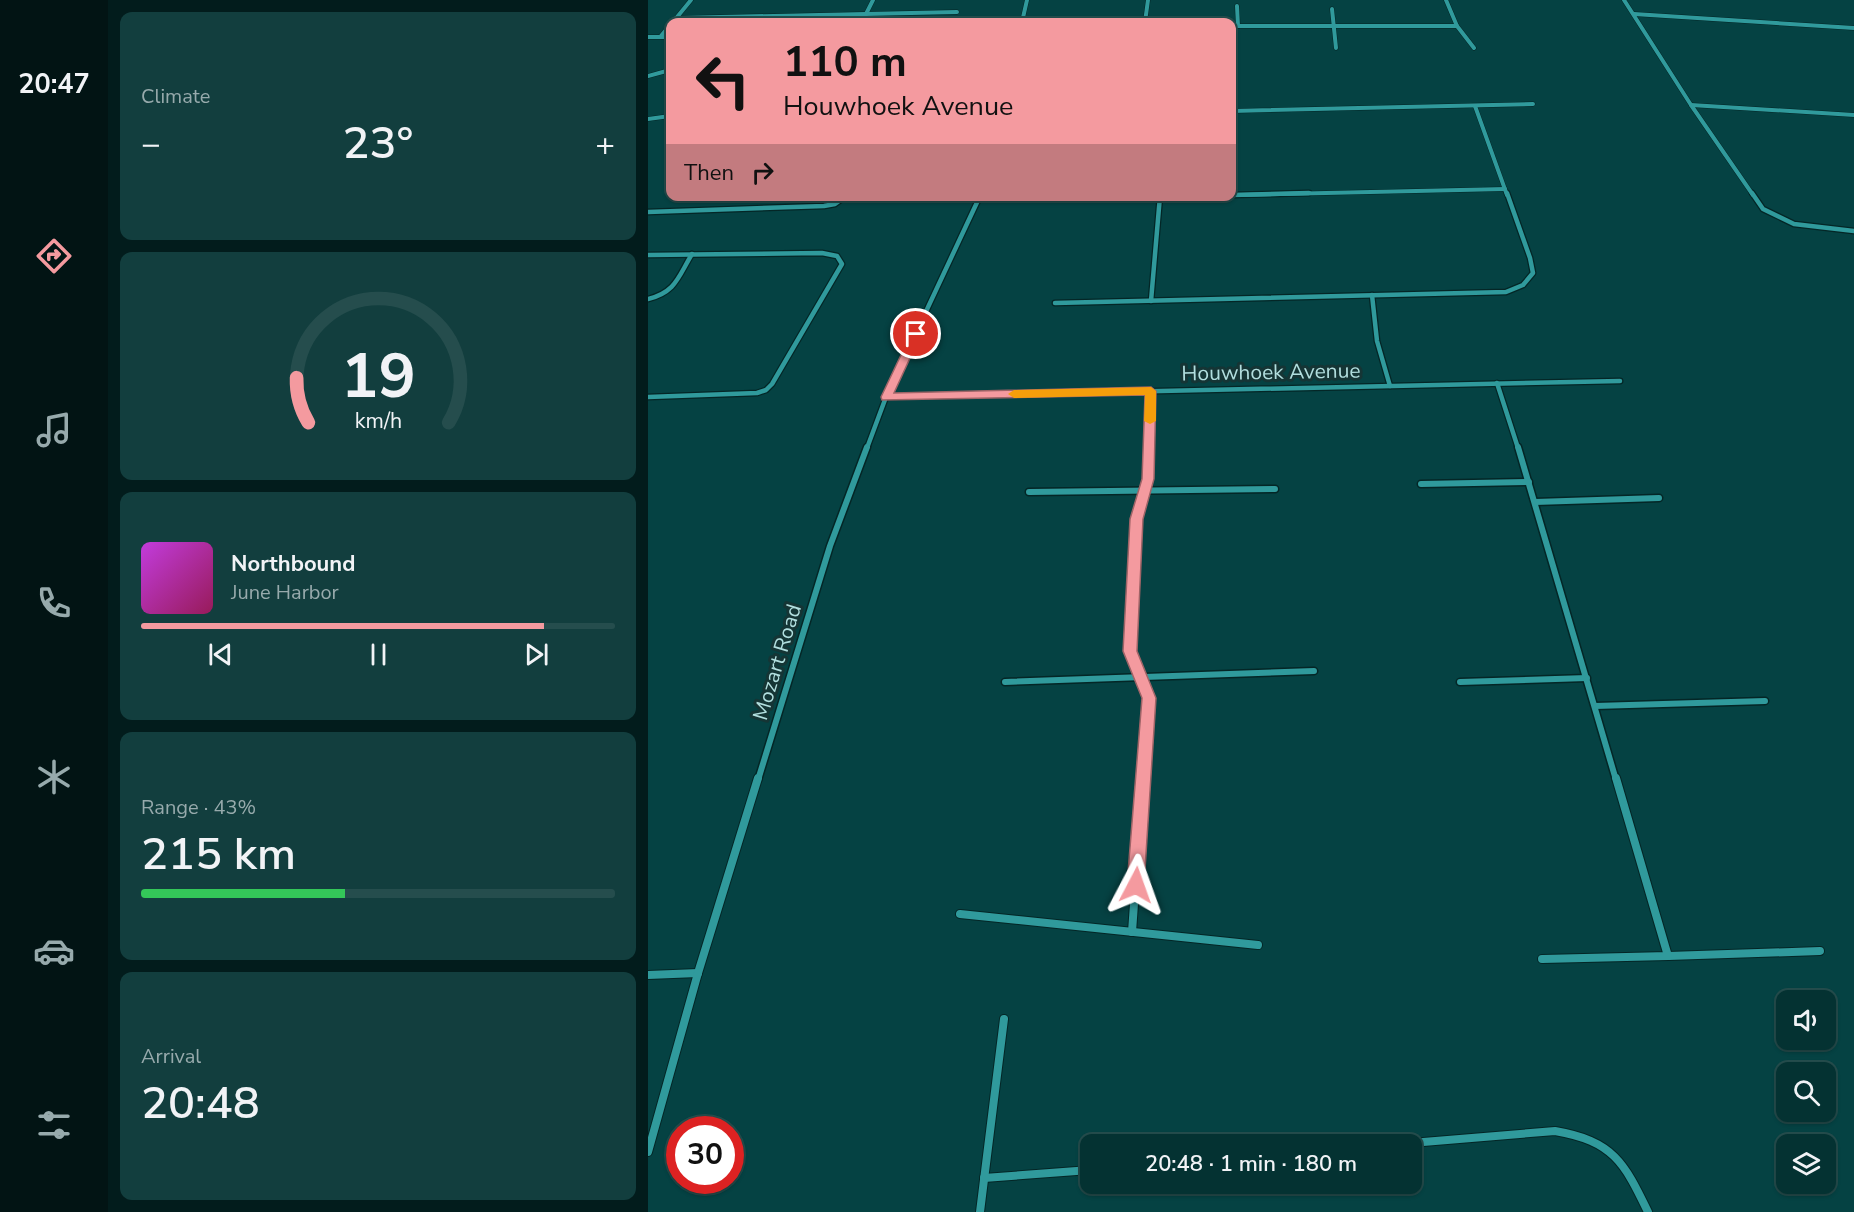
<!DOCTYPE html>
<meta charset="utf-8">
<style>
body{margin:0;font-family:"Nunito Sans",sans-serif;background:#123e3e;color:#f1f3f6;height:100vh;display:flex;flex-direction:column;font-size:22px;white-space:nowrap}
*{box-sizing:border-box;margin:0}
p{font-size:20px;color:#97aaac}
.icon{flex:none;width:33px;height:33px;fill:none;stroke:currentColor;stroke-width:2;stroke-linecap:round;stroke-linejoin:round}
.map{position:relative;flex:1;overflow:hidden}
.sheet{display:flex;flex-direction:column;gap:12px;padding:12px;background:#021c1c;width:540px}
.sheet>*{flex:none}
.banner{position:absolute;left:18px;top:18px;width:570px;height:183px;border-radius:12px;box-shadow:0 2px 4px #0004,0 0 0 2px #254d4d;background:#f49a9f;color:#111;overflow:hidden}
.fabs{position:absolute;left:1128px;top:990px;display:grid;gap:12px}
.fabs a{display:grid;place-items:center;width:60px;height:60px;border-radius:12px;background:#043232;box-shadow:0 2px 4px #0004,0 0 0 2px #254d4d;font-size:30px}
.speed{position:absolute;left:18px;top:1116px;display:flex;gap:12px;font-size:30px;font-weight:700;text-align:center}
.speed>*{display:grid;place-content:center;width:78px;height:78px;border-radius:50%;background:#043232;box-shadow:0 2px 4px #0004,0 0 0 2px #254d4d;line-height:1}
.speed .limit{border:9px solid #d22;background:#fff;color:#111}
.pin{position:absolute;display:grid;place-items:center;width:51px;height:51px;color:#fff;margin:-26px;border:3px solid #fff;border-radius:50%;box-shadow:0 2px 6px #0007}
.me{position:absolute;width:66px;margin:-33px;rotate:4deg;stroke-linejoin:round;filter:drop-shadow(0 0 4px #0008)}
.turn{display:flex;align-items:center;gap:21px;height:126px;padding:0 18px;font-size:27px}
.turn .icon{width:78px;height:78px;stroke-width:2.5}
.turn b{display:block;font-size:42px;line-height:51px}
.then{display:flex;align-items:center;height:57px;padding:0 18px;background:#0003;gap:12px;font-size:22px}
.big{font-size:45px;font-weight:600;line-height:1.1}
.sheet .tile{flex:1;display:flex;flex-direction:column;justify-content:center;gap:9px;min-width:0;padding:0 21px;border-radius:12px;background:#123e3e}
.sheet .dial{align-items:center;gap:0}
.dial svg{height:156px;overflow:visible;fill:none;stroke:#254d4d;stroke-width:7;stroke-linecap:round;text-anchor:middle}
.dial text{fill:#f1f3f6;stroke:none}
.song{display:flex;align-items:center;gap:18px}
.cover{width:72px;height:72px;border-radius:9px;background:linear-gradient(135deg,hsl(290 70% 55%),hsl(330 70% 35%))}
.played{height:6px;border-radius:3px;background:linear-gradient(90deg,#f49a9f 85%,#254d4d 85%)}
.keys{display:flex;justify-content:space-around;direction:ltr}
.heat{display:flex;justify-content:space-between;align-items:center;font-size:33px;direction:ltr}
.charge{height:9px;border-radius:4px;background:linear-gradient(90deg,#34c759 43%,#254d4d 0)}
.trip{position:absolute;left:432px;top:1134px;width:342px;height:60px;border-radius:12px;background:#043232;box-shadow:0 2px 4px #0004,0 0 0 2px #254d4d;font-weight:600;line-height:60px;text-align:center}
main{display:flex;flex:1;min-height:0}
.tabs{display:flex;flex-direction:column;width:108px;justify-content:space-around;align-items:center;background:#021414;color:#97aaac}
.tabs .icon{width:42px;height:42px}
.tabs .current{color:#f49a9f}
.tabs b{font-size:27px;color:#f1f3f6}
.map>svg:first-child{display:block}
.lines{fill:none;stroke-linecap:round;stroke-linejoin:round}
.minor-far3-casing{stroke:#042626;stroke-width:5}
.minor-far2-casing{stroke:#042626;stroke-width:7}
.minor-far1-casing{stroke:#042626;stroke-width:9}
.minor-casing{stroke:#042626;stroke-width:10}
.minor-far3{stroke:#309a9c;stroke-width:4}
.minor-far2{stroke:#309a9c;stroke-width:4.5}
.minor-far1{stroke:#309a9c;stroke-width:6}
.minor{stroke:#309a9c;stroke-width:8}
.route{fill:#f49a9f;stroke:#9f6467;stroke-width:1.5}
.slow{fill:#f59e0b}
.labels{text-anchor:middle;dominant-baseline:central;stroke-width:6;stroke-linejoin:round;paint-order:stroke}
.street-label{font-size:21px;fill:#b1dede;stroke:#153535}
</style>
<main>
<nav class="tabs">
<b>20:47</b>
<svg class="icon current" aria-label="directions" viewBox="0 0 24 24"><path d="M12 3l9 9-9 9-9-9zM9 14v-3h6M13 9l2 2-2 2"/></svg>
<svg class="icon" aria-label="music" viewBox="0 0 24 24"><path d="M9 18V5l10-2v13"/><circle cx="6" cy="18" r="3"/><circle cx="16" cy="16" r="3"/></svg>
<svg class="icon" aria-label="phone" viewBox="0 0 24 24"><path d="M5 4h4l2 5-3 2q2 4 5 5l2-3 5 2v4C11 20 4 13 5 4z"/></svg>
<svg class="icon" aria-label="climate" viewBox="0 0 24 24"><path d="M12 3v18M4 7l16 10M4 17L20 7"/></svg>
<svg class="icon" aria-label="car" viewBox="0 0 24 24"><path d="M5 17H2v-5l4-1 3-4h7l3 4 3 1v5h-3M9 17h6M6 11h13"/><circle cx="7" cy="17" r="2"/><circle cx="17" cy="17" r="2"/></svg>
<svg class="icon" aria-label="filters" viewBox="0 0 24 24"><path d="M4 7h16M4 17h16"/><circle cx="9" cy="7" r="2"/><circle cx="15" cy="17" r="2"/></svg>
</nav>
<section class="sheet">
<div class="tile"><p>Climate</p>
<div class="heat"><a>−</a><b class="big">23°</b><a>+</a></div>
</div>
<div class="tile dial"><svg viewBox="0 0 100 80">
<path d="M14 69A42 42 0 1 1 86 69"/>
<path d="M14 69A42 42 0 0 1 8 46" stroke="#f49a9f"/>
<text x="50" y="56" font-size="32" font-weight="700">19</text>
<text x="50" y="72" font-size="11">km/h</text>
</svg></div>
<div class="tile">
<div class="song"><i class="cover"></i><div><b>Northbound</b><p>June Harbor</p></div></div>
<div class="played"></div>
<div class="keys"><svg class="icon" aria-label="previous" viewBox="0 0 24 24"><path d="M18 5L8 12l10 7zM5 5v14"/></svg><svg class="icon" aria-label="pause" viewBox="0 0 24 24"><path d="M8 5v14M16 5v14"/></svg><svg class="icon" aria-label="next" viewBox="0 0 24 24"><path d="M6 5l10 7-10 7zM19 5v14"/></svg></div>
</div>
<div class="tile"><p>Range · 43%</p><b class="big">215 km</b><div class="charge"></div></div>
<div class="tile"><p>Arrival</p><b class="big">20:48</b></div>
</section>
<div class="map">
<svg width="1206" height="1212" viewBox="0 0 1206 1212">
<rect width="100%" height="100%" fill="#054243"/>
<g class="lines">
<defs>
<g id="minor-far3">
<path d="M798,0L809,26L826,48"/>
<path d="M976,0L1043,105L1105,195"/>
<path d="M589,6L590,26"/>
<path d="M684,9L688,48"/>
<path d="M218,14L225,0"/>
<path d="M986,14L1206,28"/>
<path d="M28,18L309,12"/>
<path d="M25,22L43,0"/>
<path d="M374,22L379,0"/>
<path d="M497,22L500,0"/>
<path d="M584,26H809"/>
<path d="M13,36L22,25"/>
<path d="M0,37H22"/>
<path d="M0,76L22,70"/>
<path d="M1043,105L1206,115"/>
<path d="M827,106L859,195"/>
<path d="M584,111L885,104"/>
<path d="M0,119L22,116"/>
<path d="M593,195L857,189"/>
</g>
<g id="minor-far2">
<path d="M1104,193L1115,209L1146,224L1206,231"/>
<path d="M584,195L661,193"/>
<path d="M0,212L176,206L187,204L198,196"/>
<path d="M0,255L174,253L189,256L194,264L124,384L118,390L109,393L0,397"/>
<path d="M724,295L729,341L742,386"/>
<path d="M0,299C28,292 30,277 44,254"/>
<path d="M503,301L512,196"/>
<path d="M407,303L858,292L875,285L885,273L882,258L859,193"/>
<path d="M849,383L870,448"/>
<path d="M238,397L972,381"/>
<path d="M219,448L238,397L332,196"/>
<path d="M501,448L503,391"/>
</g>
<g id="minor-far1">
<path d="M870,447L968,780"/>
<path d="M773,484L881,482"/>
<path d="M381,492L627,489"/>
<path d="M887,502L1011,498"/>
<path d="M357,682L666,671"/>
<path d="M812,682L939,678"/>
<path d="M947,706L1117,701"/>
<path d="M110,780L182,546L219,447"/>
<path d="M495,780L501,698L482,651L488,519L500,479L501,447"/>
</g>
<g id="minor">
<path d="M312,914L610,945"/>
<path d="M484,932L495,778"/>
<path d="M1020,956L1172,951"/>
<path d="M894,959L1020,956L968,778"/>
<path d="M0,975L50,973"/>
<path d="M751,1144L907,1131C965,1141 976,1162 1000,1212"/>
<path d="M0,1152L50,973L110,778"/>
<path d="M336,1178L442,1170"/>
<path d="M332,1212L356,1019"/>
</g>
</defs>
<use href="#minor-far3" class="minor-far3-casing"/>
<use href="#minor-far2" class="minor-far2-casing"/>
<use href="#minor-far1" class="minor-far1-casing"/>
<use href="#minor" class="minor-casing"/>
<use href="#minor-far3" class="minor-far3"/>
<use href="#minor-far2" class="minor-far2"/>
<use href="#minor-far1" class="minor-far1"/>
<use href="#minor" class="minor"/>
</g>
<path class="route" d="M268,331L273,334L246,393L503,387L508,391L506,479L495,519L489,651L508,698L496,885L493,891L488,893L482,891L479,885L494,698L475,651L482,519L494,479L497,395L234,400L233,397L263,334Z"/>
<path class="slow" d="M503,387L508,391V421L502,424L496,421L497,395L366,398L360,394L366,390Z"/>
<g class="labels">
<g class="street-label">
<text transform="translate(623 372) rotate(-1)">Houwhoek Avenue</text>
<text transform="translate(129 662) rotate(-73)">Mozart Road</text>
</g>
</g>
</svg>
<div class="fabs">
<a><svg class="icon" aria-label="sound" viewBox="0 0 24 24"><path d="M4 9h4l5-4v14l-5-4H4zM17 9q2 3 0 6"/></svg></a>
<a><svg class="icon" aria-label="search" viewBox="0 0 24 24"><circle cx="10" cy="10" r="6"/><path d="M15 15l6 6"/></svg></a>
<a><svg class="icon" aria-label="layers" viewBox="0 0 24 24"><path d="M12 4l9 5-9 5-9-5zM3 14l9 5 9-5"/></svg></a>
</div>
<div class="speed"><div class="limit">30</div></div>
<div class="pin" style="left:268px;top:334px;background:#d93025"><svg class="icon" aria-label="arrive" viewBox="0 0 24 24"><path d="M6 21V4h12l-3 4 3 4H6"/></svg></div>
<svg class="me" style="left:488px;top:885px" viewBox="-20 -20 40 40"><path d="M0-17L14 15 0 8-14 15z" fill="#f49a9f" stroke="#fff" stroke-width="4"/></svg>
<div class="trip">20:48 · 1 min · 180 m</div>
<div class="banner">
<div class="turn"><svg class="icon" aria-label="left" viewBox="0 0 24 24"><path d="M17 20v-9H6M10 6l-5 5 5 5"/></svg><div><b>110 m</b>Houwhoek Avenue</div></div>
<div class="then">Then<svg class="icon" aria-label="right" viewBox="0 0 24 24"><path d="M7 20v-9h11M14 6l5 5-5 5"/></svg></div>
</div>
</div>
</main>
